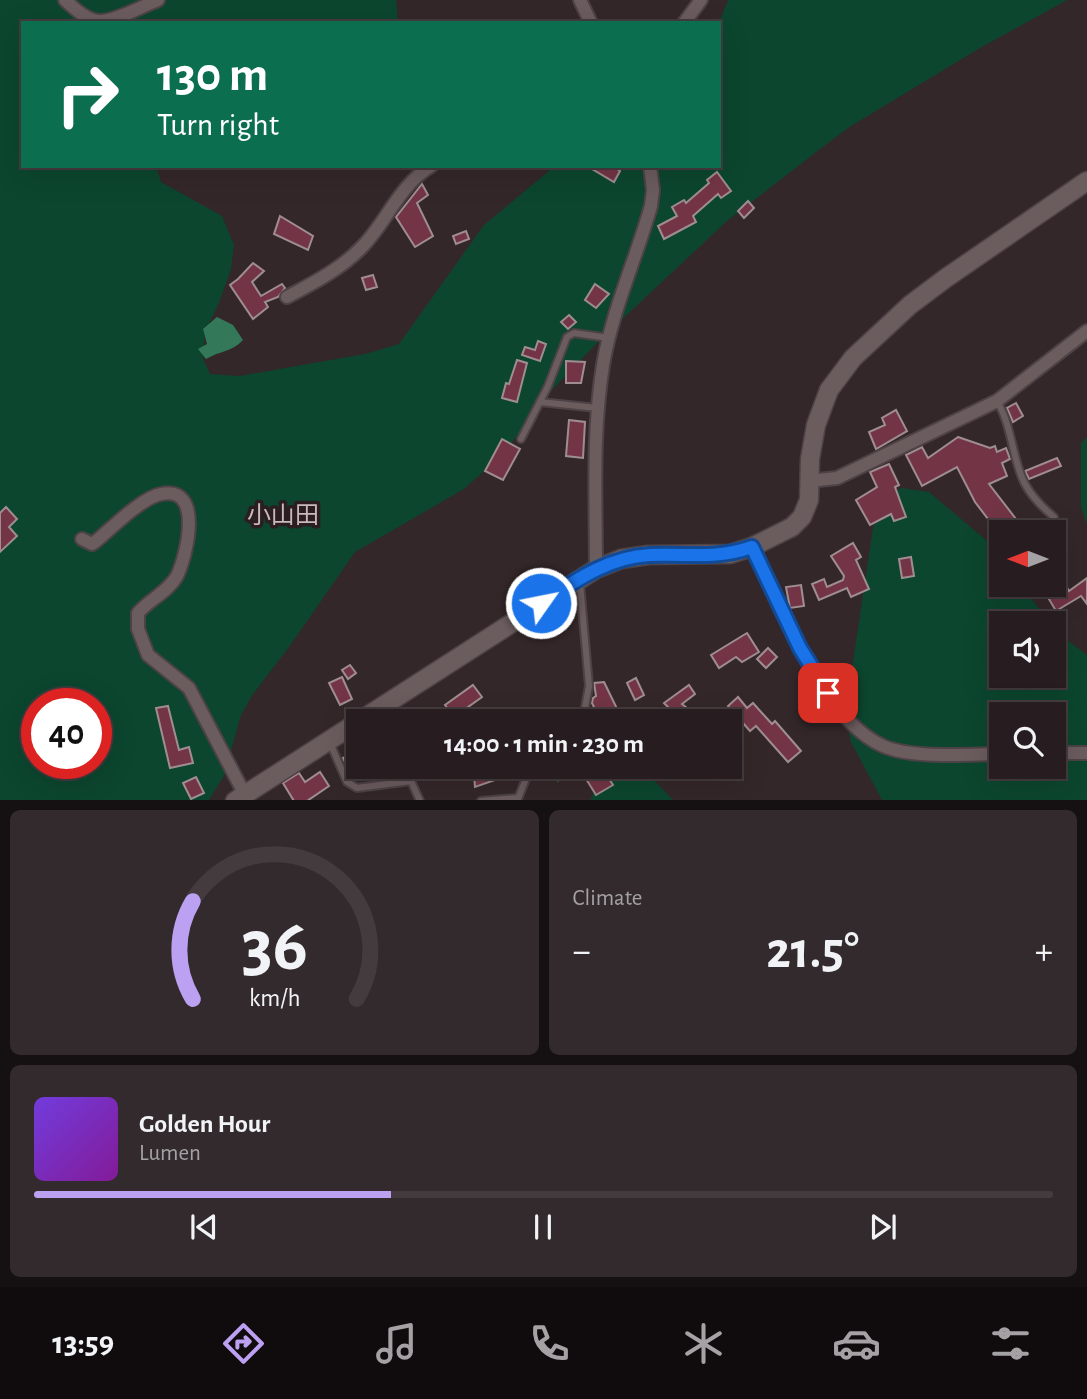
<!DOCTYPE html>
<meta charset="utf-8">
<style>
body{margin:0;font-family:"Alegreya Sans","Noto Sans JP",sans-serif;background:#332a2d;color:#f1f3f6;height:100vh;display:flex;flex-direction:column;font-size:26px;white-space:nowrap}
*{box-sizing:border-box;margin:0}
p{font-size:23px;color:#a4a2a5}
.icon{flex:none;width:38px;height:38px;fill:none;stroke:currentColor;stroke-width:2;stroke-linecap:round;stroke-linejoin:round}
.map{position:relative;height:800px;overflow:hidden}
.panel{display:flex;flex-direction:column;gap:10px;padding:10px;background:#151012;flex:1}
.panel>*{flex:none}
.banner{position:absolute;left:21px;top:21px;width:700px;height:147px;border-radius:0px;box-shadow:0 7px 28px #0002,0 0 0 2px #433b3e;background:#0b6e4f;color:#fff;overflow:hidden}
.needle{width:46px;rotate:270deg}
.controls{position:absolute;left:989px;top:520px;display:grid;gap:14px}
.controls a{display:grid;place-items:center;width:77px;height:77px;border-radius:0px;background:#271d20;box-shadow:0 7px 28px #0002,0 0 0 2px #433b3e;font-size:35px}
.speed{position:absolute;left:21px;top:688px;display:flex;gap:14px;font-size:35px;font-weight:700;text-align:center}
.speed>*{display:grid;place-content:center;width:91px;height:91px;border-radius:50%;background:#271d20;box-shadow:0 7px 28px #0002,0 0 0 2px #433b3e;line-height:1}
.speed .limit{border:10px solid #d22;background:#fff;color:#111}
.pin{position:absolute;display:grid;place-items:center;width:60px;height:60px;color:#fff;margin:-30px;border-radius:14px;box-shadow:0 4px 10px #0006}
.me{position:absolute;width:77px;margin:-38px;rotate:57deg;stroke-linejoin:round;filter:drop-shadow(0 0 5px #0008)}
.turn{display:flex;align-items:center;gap:24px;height:147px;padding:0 21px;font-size:32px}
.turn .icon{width:91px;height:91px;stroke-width:2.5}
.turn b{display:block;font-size:49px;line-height:60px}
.big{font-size:52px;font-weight:700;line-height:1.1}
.panel .widget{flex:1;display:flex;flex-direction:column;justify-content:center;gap:10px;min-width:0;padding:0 24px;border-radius:10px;background:#332a2d}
.panel .dial{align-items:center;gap:0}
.dial svg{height:182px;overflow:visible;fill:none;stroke:#433b3e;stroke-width:7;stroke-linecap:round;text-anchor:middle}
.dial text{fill:#f1f3f6;stroke:none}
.song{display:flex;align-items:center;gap:21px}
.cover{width:84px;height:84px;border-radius:10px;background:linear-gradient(135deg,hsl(260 70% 55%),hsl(290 70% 35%))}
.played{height:7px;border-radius:4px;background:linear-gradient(90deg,#bca0f2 35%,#433b3e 35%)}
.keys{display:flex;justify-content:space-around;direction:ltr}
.heat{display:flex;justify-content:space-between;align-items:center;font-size:38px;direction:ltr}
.panel .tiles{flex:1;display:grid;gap:10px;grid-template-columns:1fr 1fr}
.widget:last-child{grid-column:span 2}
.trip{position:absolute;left:346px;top:709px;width:396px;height:70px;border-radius:0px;background:#271d20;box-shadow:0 7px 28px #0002,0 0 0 2px #433b3e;font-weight:700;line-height:70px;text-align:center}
.tab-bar{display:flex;height:112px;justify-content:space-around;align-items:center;background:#100c0d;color:#a4a2a5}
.tab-bar .icon{width:49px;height:49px}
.tab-bar .active{color:#bca0f2}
.tab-bar b{font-size:32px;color:#f1f3f6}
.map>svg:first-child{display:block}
.green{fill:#0c462e;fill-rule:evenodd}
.water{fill:#337959}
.building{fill:#733545;stroke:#9f8e91;stroke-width:2}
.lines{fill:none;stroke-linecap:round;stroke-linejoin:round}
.lane-casing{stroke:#4d4245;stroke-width:10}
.street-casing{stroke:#4d4245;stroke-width:16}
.secondary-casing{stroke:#4d4245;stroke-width:21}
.lane{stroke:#6b5c5e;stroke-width:6}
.street{stroke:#6b5c5e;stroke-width:12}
.secondary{stroke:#6b5c5e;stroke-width:18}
.route-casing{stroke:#114b97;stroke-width:18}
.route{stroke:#1a73e8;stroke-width:12}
.labels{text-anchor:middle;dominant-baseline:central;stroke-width:7;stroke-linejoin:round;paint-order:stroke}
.quarter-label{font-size:24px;fill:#cab9bc;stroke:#2a1e20}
</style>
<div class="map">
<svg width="1087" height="801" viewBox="0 0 1087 801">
<rect width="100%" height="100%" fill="#34272a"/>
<g class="green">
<path d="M0,0H396L398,23H23V166H156L161,182L222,216L234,245L231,269L219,303L205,332L203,359L210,374L239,376L365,354L399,344L484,225L555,166H719V23L728,0H1067L980,48L851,126L824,146L727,221L600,340L551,391L503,454L464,489L355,552L289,647L253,694L241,715L224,776L209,800H0ZM37,704H96V763H37Z"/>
<path d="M1087,437V524L1081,507V443Z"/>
<path d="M902,488L929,492L999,551L1001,584L1021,585L1050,623H1001V676H1054V627L1063,637L1087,655V800H882L851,742L845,715L873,528L881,499ZM1001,714H1054V766H1001Z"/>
<path d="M616,766C645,767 655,781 673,800L590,801L599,779Z"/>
</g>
<g class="water">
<path d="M217,317L233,325L243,340C232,352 219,351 206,359L198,349L207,344L203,329Z"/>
<path d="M541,767H558L556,769L562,778L558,782L553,779L545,780L540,770Z"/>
</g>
<g class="building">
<path d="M587,166H612L620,171L614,182Z"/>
<path d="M717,172L731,191L721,198L718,194L693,216L696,222L664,239L658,226L677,216L672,207L684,200L686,203L709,183L707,180Z"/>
<path d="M422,184L428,195L417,203L433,236L415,247L396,217Z"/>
<path d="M748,201L754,208L744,218L738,211Z"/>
<path d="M280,216L313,236L308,250L274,234Z"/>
<path d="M466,231L469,239L456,244L453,236Z"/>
<path d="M253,263L264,271L252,282L261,296L282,284L285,288L278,297L265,302L268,307L253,319L230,285L238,279Z"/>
<path d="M373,275L377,287L366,290L362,278Z"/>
<path d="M595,284L609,294L596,308L585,300Z"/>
<path d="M569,315L576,322L568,329L561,322Z"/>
<path d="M538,341L546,344L540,361L522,355L525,347L535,350Z"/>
<path d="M517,360L527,363L517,402L502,398L506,383L509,384Z"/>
<path d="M566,361L585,362L581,383H566Z"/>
<path d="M1016,403L1023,416L1013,422L1007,408Z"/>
<path d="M896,410L907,431L876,449L869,432L885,425L882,418Z"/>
<path d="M569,420L585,422L583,458L566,456Z"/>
<path d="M958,437L990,448L995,446L997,452L1006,448L1010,459L1002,463L1007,476L989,484L1023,528L1032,521L1038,532H998L975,502L957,467L922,486L906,455L922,447L928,458Z"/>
<path d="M502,439L520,449L503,480L485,471Z"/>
<path d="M1057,458L1061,466L1029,479L1025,471Z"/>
<path d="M889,464L899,485L895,487L906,517L894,521L891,514L870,525L856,500L877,487L870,472Z"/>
<path d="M6,507L17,519L9,527L17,536L0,552V513Z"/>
<path d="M853,543L861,557L856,560L869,589L851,597L847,588L819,600L812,584L824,579L827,587L843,580L844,576L831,556Z"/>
<path d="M911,557L914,576L902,578L899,559Z"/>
<path d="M1054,565L1069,591L1087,578V604L1081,596L1056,611L1040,584H1054Z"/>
<path d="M801,585L804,606L790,608L786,587Z"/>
<path d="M747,633L759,652L742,662L736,657L719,668L711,655Z"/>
<path d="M768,648L777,657L766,668L757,659Z"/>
<path d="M350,665L356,673L348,679L342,670Z"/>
<path d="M342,677L352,699L340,705L329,683Z"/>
<path d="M636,678L644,695L635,700L627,683Z"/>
<path d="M604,682L623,721H582L597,713L592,703L593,698L596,696L594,683Z"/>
<path d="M473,685L482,697L454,717L445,705Z"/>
<path d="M689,685L695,694L682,704L692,712L682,721L664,703Z"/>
<path d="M738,697L747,708L753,703L772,724L775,721L801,751L788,762L756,726L750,731L728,706Z"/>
<path d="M168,706L179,750L189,747L193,763L170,768L156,708Z"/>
<path d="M355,752L359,759V771L351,775L343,758Z"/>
<path d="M483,766H497L501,778L475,787L474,775L485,773Z"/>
<path d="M578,766H601L613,785L596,795Z"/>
<path d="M622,766H652L628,779Z"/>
<path d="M320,772L329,786L307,801H294L283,783L299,773L305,782Z"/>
<path d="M196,777L204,793L191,799L183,783Z"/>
</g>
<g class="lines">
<defs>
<g id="lane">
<path d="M997,401C1013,428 1012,460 1025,484C1032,497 1043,508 1054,517L1051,532"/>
<path d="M540,402L597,408"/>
<path d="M521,439L548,386L567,337L574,333L609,338"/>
<path d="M572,721L584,713L589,686L580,584"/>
<path d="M330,743L347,782L357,788L411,781L420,801"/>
<path d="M481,801L516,798"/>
<path d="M517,801L531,766"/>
</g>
<g id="street">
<path d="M65,0C74,8 86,20 99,21C114,22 143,6 158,0"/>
<path d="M580,0L591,23"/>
<path d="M684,23L701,0"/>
<path d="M287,297C313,283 339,270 360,249C387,223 397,187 431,166"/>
<path d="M809,481L837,478L997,401L1087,331"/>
<path d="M82,539L92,544L95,542C111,529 141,498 161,494C204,485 187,555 177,576C168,592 150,599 138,613V629L148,655L189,688L244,793"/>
<path d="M752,547C780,605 822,719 883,746C912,759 969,754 1001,754"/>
<path d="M596,569C596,501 592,433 603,365C612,311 636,259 651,206L653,190L650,166"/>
<path d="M1054,753H1087"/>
</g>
<path id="secondary" d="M235,801L596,569L621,559L648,555L730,554L752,547L792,527L802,517L809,500L810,459L816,425L829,390L853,358L910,305L946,278L1087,181"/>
</defs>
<use href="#lane" class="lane-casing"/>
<use href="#street" class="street-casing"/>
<use href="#secondary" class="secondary-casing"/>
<use href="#lane" class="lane"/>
<use href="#street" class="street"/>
<use href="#secondary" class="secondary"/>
</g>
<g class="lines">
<defs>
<path id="route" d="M541,603C575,581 608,557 650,555C688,553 714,560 752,547L800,648L828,693"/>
</defs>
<use href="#route" class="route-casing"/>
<use href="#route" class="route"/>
</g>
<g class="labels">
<g class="quarter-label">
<text x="283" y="516">小山田</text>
</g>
</g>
</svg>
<div class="controls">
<a><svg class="needle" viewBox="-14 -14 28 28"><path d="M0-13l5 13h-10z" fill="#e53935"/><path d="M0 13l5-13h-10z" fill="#a4a2a5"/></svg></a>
<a><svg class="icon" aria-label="sound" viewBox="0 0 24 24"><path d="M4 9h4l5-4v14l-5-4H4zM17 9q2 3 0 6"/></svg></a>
<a><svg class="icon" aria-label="search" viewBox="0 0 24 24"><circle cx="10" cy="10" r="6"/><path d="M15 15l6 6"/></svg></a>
</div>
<div class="speed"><div class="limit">40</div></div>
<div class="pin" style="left:828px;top:693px;background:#d93025"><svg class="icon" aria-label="arrive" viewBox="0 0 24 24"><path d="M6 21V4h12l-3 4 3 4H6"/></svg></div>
<svg class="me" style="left:541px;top:603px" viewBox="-20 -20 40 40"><circle r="17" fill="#1a73e8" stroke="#fff" stroke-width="3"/><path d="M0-11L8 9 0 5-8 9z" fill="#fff"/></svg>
<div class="trip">14:00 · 1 min · 230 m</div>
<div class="banner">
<div class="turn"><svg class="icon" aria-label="right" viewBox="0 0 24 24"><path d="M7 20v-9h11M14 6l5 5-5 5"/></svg><div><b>130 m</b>Turn right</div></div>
</div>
</div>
<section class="panel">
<div class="tiles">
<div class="widget dial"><svg viewBox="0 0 100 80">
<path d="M14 69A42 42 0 1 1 86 69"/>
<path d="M14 69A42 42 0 0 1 14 26" stroke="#bca0f2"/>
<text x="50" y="56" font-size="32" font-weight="700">36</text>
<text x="50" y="72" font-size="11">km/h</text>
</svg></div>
<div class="widget"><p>Climate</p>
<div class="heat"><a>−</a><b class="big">21.5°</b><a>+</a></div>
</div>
<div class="widget">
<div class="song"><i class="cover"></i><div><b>Golden Hour</b><p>Lumen</p></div></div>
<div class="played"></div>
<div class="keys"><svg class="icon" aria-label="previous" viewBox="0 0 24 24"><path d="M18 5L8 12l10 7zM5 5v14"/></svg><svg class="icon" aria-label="pause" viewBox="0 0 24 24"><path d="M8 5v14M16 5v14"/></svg><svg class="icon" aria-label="next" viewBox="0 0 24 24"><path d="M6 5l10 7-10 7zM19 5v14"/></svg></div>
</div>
</div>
</section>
<nav class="tab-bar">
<b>13:59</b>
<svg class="icon active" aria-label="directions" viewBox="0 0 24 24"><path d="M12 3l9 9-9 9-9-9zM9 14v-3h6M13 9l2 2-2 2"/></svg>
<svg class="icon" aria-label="music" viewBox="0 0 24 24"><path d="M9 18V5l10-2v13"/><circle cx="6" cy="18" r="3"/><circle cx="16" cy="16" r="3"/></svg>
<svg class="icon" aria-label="phone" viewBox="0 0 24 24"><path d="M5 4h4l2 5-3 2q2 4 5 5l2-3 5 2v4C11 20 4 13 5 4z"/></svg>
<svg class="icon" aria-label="climate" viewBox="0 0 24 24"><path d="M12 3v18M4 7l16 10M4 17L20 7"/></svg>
<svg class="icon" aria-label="car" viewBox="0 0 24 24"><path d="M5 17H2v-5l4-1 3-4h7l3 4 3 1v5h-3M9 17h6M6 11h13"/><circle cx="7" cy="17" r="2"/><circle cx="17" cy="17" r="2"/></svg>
<svg class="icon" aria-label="filters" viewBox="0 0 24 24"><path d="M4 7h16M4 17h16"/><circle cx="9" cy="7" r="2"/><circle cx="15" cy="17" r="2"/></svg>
</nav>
